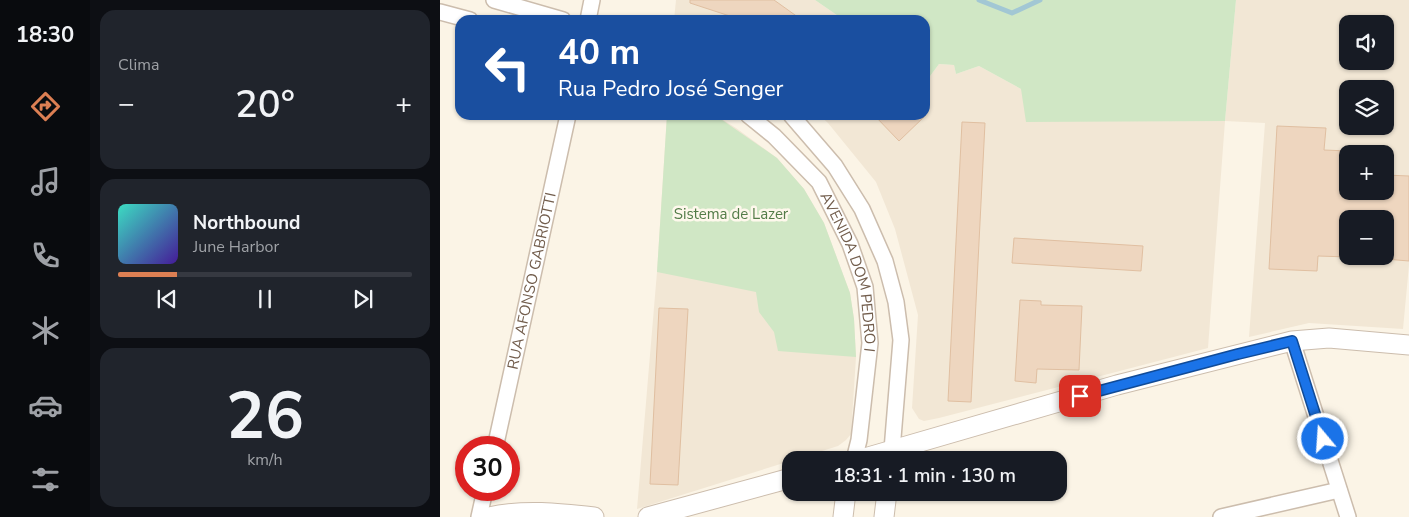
<!DOCTYPE html>
<html lang="pt">
<meta charset="utf-8">
<style>
body{margin:0;font-family:"Nunito Sans",sans-serif;background:#20242c;color:#f1f3f6;height:100vh;display:flex;flex-direction:column;font-size:19px;white-space:nowrap}
*{box-sizing:border-box;margin:0}
p{font-size:16px;color:#9ea1a6}
.icon{flex:none;width:28px;height:28px;fill:none;stroke:currentColor;stroke-width:2;stroke-linecap:round;stroke-linejoin:round}
.map{position:relative;flex:1;overflow:hidden}
.panel{display:flex;flex-direction:column;gap:10px;padding:10px;background:#0d0f14;width:350px}
.panel>*{flex:none}
.banner{position:absolute;left:15px;top:15px;width:475px;height:105px;border-radius:15px;box-shadow:0 1px 4px #0004;background:#1a4fa0;color:#fff;overflow:hidden}
.tools{position:absolute;left:899px;top:15px;display:grid;gap:10px}
.tools a{display:grid;place-items:center;width:55px;height:55px;border-radius:10px;background:#171b24;box-shadow:0 1px 4px #0004;font-size:25px}
.speed{position:absolute;left:15px;top:436px;display:flex;gap:10px;font-size:25px;font-weight:700;text-align:center}
.speed>*{display:grid;place-content:center;width:65px;height:65px;border-radius:50%;background:#171b24;box-shadow:0 1px 4px #0004;line-height:1}
.speed .limit{border:8px solid #d22;background:#fff;color:#111}
.pin{position:absolute;display:grid;place-items:center;width:42px;height:42px;color:#fff;margin:-21px;border-radius:10px;box-shadow:0 2px 8px #0006}
.me{position:absolute;width:55px;margin:-28px;rotate:342deg;stroke-linejoin:round;filter:drop-shadow(0 0 4px #0008)}
.turn{display:flex;align-items:center;gap:18px;height:105px;padding:0 20px;font-size:22px}
.turn .icon{width:65px;height:65px;stroke-width:2.5}
.turn b{display:block;font-size:35px;line-height:42px}
.big{font-size:38px;font-weight:600;line-height:1.1}
.panel .tile{flex:1;display:flex;flex-direction:column;justify-content:center;gap:8px;min-width:0;padding:0 18px;border-radius:15px;background:#20242c}
.panel .dial{align-items:center;gap:0}
.dial b{font-size:65px;line-height:1}
.song{display:flex;align-items:center;gap:15px}
.cover{width:60px;height:60px;border-radius:8px;background:linear-gradient(135deg,hsl(170 70% 55%),hsl(260 70% 35%))}
.played{height:5px;border-radius:2px;background:linear-gradient(90deg,#dc7f53 20%,#363941 20%)}
.keys{display:flex;justify-content:space-around;direction:ltr}
.heat{display:flex;justify-content:space-between;align-items:center;font-size:28px;direction:ltr}
.trip{position:absolute;left:342px;top:451px;width:285px;height:50px;border-radius:15px;background:#171b24;box-shadow:0 1px 4px #0004;font-weight:600;line-height:50px;text-align:center}
main{display:flex;flex:1;min-height:0}
.menu{display:flex;flex-direction:column;width:90px;justify-content:space-around;align-items:center;background:#090b0e;color:#9ea1a6}
.menu .icon{width:35px;height:35px}
.menu .on{color:#dc7f53}
.menu b{font-size:22px;color:#f1f3f6}
.map>svg:first-child{display:block}
.residential{fill:#f2e7d5;fill-rule:evenodd}
.green{fill:#d0e7c5}
.lines{fill:none;stroke-linecap:round;stroke-linejoin:round}
.stream{stroke:#a2c7d4;stroke-width:5}
.building{fill:#eed6bf;stroke:#e0bfa1}
.minor-casing{stroke:#ccbdad;stroke-width:18}
.tertiary-casing{stroke:#ccbdad;stroke-width:21}
.minor{stroke:#fff;stroke-width:15}
.tertiary{stroke:#fff;stroke-width:19}
.route-casing{stroke:#114b97;stroke-width:12}
.route{stroke:#1a73e8;stroke-width:9}
.labels{text-anchor:middle;dominant-baseline:central;stroke-width:5;stroke-linejoin:round;paint-order:stroke}
.park-label{font-size:15px;fill:#537c48;stroke:#fef8ec}
.street-label{font-size:15px;fill:#725d4c;stroke:#fef8ec}
</style>
<main>
<nav class="menu">
<b>18:30</b>
<svg class="icon on" aria-label="directions" viewBox="0 0 24 24"><path d="M12 3l9 9-9 9-9-9zM9 14v-3h6M13 9l2 2-2 2"/></svg>
<svg class="icon" aria-label="music" viewBox="0 0 24 24"><path d="M9 18V5l10-2v13"/><circle cx="6" cy="18" r="3"/><circle cx="16" cy="16" r="3"/></svg>
<svg class="icon" aria-label="phone" viewBox="0 0 24 24"><path d="M5 4h4l2 5-3 2q2 4 5 5l2-3 5 2v4C11 20 4 13 5 4z"/></svg>
<svg class="icon" aria-label="climate" viewBox="0 0 24 24"><path d="M12 3v18M4 7l16 10M4 17L20 7"/></svg>
<svg class="icon" aria-label="car" viewBox="0 0 24 24"><path d="M5 17H2v-5l4-1 3-4h7l3 4 3 1v5h-3M9 17h6M6 11h13"/><circle cx="7" cy="17" r="2"/><circle cx="17" cy="17" r="2"/></svg>
<svg class="icon" aria-label="filters" viewBox="0 0 24 24"><path d="M4 7h16M4 17h16"/><circle cx="9" cy="7" r="2"/><circle cx="15" cy="17" r="2"/></svg>
</nav>
<section class="panel">
<div class="tile"><p>Clima</p>
<div class="heat"><a>−</a><b class="big">20°</b><a>+</a></div>
</div>
<div class="tile">
<div class="song"><i class="cover"></i><div><b>Northbound</b><p>June Harbor</p></div></div>
<div class="played"></div>
<div class="keys"><svg class="icon" aria-label="previous" viewBox="0 0 24 24"><path d="M18 5L8 12l10 7zM5 5v14"/></svg><svg class="icon" aria-label="pause" viewBox="0 0 24 24"><path d="M8 5v14M16 5v14"/></svg><svg class="icon" aria-label="next" viewBox="0 0 24 24"><path d="M6 5l10 7-10 7zM19 5v14"/></svg></div>
</div>
<div class="tile dial"><b>26</b><p>km/h</p></div>
</section>
<div class="map">
<svg width="969" height="517" viewBox="0 0 969 517">
<rect width="100%" height="100%" fill="#fbf4e6"/>
<g class="residential">
<path d="M236,0H375L404,20H234Z"/>
<path d="M796,0H969V265L963,329L869,323L809,337L825,123L785,121L768,348L499,418L484,421L479,419L472,408L478,315L455,229L436,182L388,123L379,115H485V83L499,64L514,65L516,74L539,66L581,89L785,121ZM908,24H945V61H908ZM908,89H945V126H908ZM908,154H945V191H908ZM908,219H945V256H908Z"/>
<path d="M227,115H275L296,128L337,158L364,189L384,223L410,293L414,319L416,357L411,434L406,440L398,446L197,509L217,272Z"/>
</g>
<g class="green">
<path d="M375,0H796L785,121L586,122L581,89L539,66L516,74L514,65L499,64L485,83V20H404Z"/>
<path d="M227,115H275L337,158L364,189L384,223L410,293L414,319L416,357L338,351L334,332L319,312L316,292L217,272Z"/>
</g>
<g class="lines">
<path class="stream" d="M539,0L572,13L600,0"/>
</g>
<g class="building">
<path d="M250,0H334L362,20H302L250,3Z"/>
<path d="M434,115H486L459,141Z"/>
<path d="M522,122L545,123L531,402L508,401Z"/>
<path d="M837,126L886,128L884,150L908,151V191H945V175L969,176V261L945,259V219H908V257L878,256L877,271L829,269Z"/>
<path d="M574,238L703,246L701,271L572,263Z"/>
<path d="M580,300L601,301V305L642,306L639,370L597,369L596,383L575,381Z"/>
<path d="M219,308L248,309L238,485L210,484Z"/>
</g>
<g class="lines">
<defs>
<g id="minor">
<path d="M54,0L123,20"/>
<path d="M0,12L30,20"/>
<path d="M148,20L152,0"/>
<path id="s1" d="M308,115L334,136L379,182L410,244L425,287L430,343L419,440L414,460"/>
<path d="M351,115L395,166L422,209L445,261L456,302L461,340L452,450"/>
<path d="M852,341L908,517"/>
<path id="s2" d="M55,448L128,115"/>
<path d="M39,517L45,490"/>
<path d="M781,517L899,490"/>
</g>
<g id="tertiary">
<path d="M418,460L677,385L852,341L889,338L969,345"/>
<path d="M49,517C84,509 119,513 154,517"/>
<path d="M208,517L351,478"/>
<path d="M403,517L406,492"/>
<path d="M444,517L447,492"/>
</g>
</defs>
<use href="#minor" class="minor-casing"/>
<use href="#tertiary" class="tertiary-casing"/>
<use href="#minor" class="minor"/>
<use href="#tertiary" class="tertiary"/>
</g>
<g class="lines">
<defs>
<path id="route" d="M640,396L798,354L852,341L883,439"/>
</defs>
<use href="#route" class="route-casing"/>
<use href="#route" class="route"/>
</g>
<g class="labels">
<g class="park-label">
<text x="291" y="214">Sistema de Lazer</text>
</g>
<g class="street-label">
<text stroke="none"><textPath href="#s1" startOffset="194">AVENIDA DOM PEDRO I</textPath></text>
<text stroke="none"><textPath href="#s2" startOffset="171">RUA AFONSO GABRIOTTI</textPath></text>
</g>
</g>
</svg>
<div class="tools">
<a><svg class="icon" aria-label="sound" viewBox="0 0 24 24"><path d="M4 9h4l5-4v14l-5-4H4zM17 9q2 3 0 6"/></svg></a>
<a><svg class="icon" aria-label="layers" viewBox="0 0 24 24"><path d="M12 4l9 5-9 5-9-5zM3 14l9 5 9-5"/></svg></a>
<a>+</a>
<a>−</a>
</div>
<div class="speed"><div class="limit">30</div></div>
<div class="pin" style="left:640px;top:396px;background:#d93025"><svg class="icon" aria-label="arrive" viewBox="0 0 24 24"><path d="M6 21V4h12l-3 4 3 4H6"/></svg></div>
<svg class="me" style="left:883px;top:439px" viewBox="-20 -20 40 40"><circle r="17" fill="#1a73e8" stroke="#fff" stroke-width="3"/><path d="M0-11L8 9 0 5-8 9z" fill="#fff"/></svg>
<div class="trip">18:31 · 1 min · 130 m</div>
<div class="banner">
<div class="turn"><svg class="icon" aria-label="left" viewBox="0 0 24 24"><path d="M17 20v-9H6M10 6l-5 5 5 5"/></svg><div><b>40 m</b>Rua Pedro José Senger</div></div>
</div>
</div>
</main>
